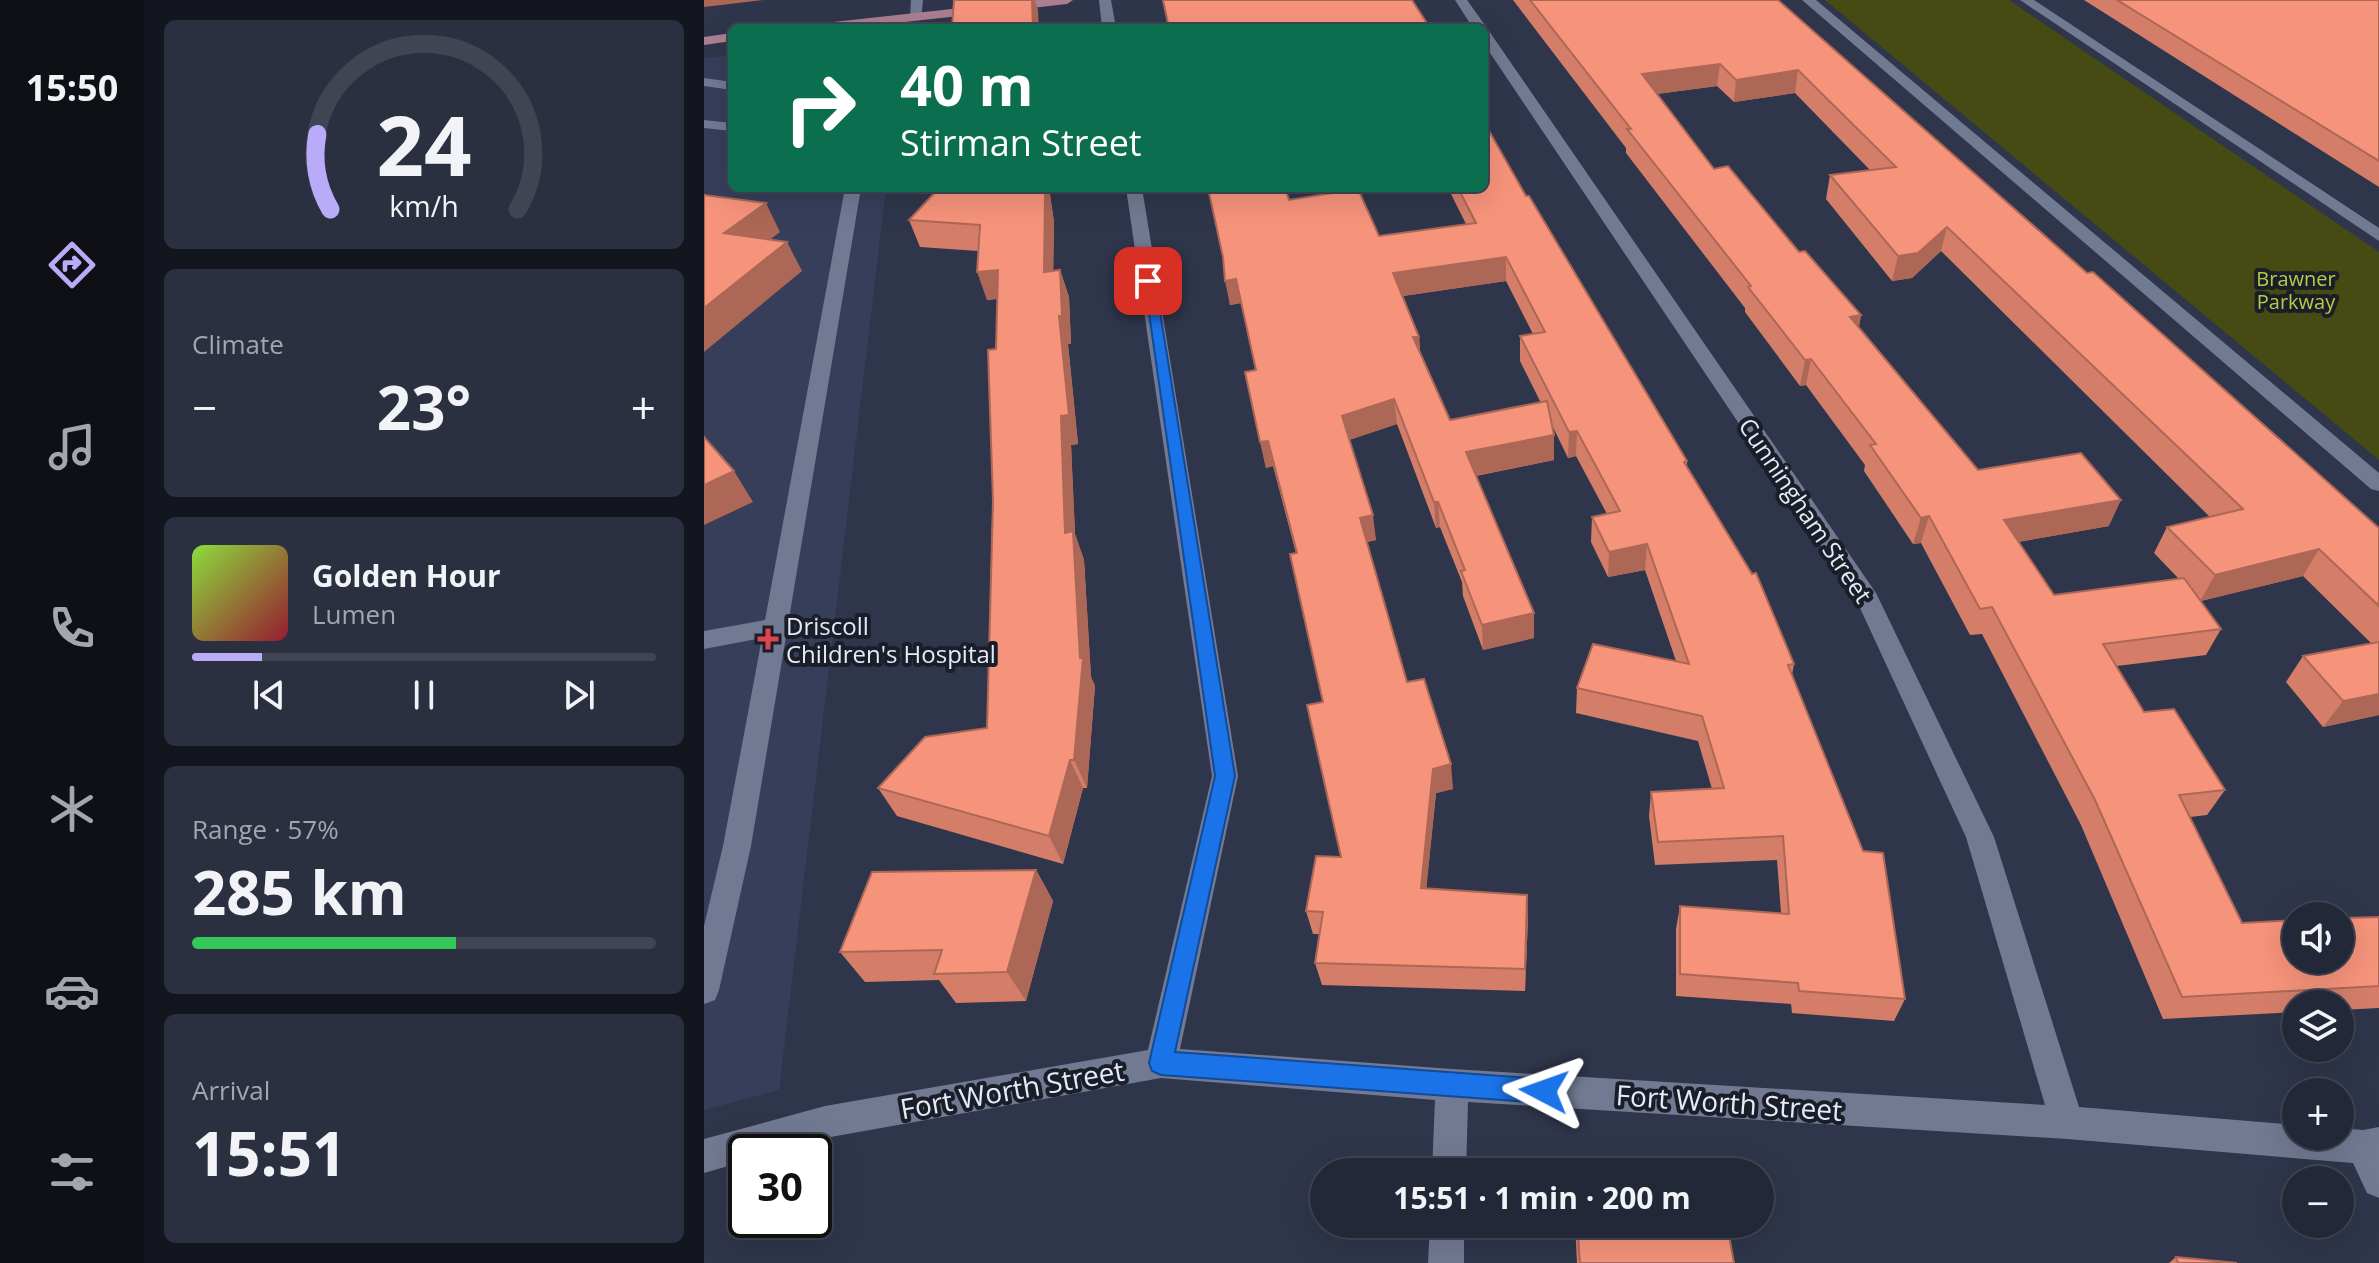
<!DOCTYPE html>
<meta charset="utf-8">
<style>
body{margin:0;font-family:"Open Sans",sans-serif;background:#2b3040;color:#f1f3f6;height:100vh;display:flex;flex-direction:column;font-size:30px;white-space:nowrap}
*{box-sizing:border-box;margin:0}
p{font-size:26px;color:#a3a6ae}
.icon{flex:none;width:44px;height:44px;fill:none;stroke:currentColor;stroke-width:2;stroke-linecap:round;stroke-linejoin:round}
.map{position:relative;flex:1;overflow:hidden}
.drawer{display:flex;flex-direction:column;gap:20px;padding:20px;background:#13161f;width:560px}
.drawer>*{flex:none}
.top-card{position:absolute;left:24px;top:24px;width:760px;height:168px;border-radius:12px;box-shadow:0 8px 32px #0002,0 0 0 2px #404453;background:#0b6e4f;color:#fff;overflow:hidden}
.tools{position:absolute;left:1578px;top:902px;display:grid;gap:16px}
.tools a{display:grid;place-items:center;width:72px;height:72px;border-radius:50%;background:#232838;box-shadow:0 8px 32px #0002,0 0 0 2px #404453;font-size:40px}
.speed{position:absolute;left:24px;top:1134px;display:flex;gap:16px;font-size:40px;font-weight:700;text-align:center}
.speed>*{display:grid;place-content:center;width:104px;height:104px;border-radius:50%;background:#232838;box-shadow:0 8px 32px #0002,0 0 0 2px #404453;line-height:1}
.speed .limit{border:4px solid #111;border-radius:12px;background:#fff;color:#111}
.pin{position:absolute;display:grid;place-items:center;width:68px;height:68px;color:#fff;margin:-34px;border-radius:16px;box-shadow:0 4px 12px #0006}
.me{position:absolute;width:88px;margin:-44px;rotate:274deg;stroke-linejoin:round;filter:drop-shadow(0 0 6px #0008)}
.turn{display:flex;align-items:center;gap:28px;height:168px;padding:0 40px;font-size:36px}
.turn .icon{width:104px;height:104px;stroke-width:2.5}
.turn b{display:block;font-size:56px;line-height:68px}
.big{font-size:60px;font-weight:700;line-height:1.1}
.drawer .card{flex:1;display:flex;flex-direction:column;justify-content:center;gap:12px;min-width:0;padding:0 28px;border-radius:12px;background:#2b3040}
.drawer .dial{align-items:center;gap:0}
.dial svg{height:208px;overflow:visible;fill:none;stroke:#404453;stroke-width:7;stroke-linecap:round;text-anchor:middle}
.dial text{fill:#f1f3f6;stroke:none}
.song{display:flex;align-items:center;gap:24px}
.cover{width:96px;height:96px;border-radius:12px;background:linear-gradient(135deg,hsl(90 70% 55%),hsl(350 70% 35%))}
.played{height:8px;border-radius:4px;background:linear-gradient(90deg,#b8abf7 15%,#404453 15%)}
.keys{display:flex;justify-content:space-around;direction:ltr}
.heat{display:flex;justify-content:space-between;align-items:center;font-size:44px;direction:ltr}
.charge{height:12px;border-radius:6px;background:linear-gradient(90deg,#34c759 57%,#404453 0)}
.trip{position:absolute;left:606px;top:1158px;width:464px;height:80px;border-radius:40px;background:#232838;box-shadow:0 8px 32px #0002,0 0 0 2px #404453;font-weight:700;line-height:80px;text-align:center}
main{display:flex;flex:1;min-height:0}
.tabs{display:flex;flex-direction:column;width:144px;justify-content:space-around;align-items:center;background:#0e1016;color:#a3a6ae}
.tabs .icon{width:56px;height:56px}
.tabs .active{color:#b8abf7}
.tabs b{font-size:36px;color:#f1f3f6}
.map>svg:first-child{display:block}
.built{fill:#363e5a}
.green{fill:#454b13}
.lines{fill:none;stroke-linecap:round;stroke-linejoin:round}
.minor{fill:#727a93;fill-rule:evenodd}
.major{fill:#ab7f91;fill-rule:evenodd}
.wall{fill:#d47e6a;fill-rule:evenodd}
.shaded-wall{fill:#ac6756}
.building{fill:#f6937b;stroke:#ac6756;stroke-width:2}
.route{fill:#1a73e8;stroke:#114b97;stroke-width:2}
.health-dot{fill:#e0444e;stroke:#1a1e28;stroke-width:3}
.labels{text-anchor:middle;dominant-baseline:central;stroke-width:8;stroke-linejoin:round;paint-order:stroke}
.far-park-label{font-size:20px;fill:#bac945;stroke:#1a1e28}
.street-label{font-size:24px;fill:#e6eaf8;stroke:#1a1e28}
.poi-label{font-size:24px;fill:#e6eaf8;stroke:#1a1e28;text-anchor:start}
.near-street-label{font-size:28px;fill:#e6eaf8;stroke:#1a1e28}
</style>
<main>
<nav class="tabs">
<b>15:50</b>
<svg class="icon active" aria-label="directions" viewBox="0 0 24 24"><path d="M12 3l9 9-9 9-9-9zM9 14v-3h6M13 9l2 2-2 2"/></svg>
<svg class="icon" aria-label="music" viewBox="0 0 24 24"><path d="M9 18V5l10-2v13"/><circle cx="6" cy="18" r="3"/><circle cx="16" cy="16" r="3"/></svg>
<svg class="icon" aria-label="phone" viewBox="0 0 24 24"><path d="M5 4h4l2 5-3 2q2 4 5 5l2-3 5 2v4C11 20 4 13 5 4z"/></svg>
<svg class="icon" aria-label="climate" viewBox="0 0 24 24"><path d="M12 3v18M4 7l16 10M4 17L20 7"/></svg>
<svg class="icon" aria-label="car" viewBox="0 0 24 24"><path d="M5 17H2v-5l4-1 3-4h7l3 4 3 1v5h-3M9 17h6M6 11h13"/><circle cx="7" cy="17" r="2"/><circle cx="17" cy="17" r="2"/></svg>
<svg class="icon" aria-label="filters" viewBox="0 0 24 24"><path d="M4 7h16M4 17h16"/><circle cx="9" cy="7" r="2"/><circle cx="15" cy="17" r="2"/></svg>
</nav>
<section class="drawer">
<div class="card dial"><svg viewBox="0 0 100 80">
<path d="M14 69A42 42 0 1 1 86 69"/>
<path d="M14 69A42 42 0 0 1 9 40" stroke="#b8abf7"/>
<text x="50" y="56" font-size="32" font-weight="700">24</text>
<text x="50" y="72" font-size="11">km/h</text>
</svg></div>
<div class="card"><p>Climate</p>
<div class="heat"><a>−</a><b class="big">23°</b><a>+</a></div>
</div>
<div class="card">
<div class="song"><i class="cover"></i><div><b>Golden Hour</b><p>Lumen</p></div></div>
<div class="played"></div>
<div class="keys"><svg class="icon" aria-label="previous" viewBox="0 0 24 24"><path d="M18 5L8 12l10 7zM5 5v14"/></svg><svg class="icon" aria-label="pause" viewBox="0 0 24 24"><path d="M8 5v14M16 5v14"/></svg><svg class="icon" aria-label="next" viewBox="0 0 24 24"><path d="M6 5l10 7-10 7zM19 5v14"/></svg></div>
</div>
<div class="card"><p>Range · 57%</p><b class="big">285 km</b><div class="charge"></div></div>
<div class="card"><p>Arrival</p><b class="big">15:51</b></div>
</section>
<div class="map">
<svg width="1675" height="1263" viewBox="0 0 1675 1263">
<rect width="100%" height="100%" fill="#2f364b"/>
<path class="built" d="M28,55V188H182L75,1090L0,1110V58Z"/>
<path class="green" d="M1121,0H1305L1675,252V460Z"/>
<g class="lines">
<g class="minor">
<path d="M207,0H219L217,20L206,17Z"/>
<path d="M395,0H407L412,28H398Z"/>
<path d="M751,0H763L783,28L781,30L785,31L1172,593L1290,837L1375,1107L1592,1125V1136H1636V1128L1659,1130L1675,1127V1198L1663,1193L1649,1163L1363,1139L764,1102L762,1172H728L731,1100L457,1078L121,1138L73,1152H42V1161L0,1173V1139L121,1106L444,1050L508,776L422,188H438L534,776L476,1049L748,1069L1341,1105L1262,837L1150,595L780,44V28H769Z"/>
<path d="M1098,0H1112L1675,473V491L1667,489Z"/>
<path d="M1316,0H1330L1675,228V241Z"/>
<path d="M0,78L28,82V90L0,86Z"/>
<path d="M0,120L28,123V131L0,128Z"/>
<path d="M141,188H157L47,846L15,990L11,1000L0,1004V926L19,846L58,638L0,649V631L61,620Z"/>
<path d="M726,1224H760V1263H724Z"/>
</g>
<g class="major">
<path d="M329,0H369L363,4L146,28H104L111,24Z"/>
<path d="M28,33V41L0,45V37Z"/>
</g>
</g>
<g class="wall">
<path d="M809,0H1074L1383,273L1675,528V715L1619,727L1582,682L1599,656L1667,643L1599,576L1497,601L1517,629L1502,655L1413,666L1440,712L1521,790L1503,815L1486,817L1538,923L1675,917V1008L1636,1010V1004H1592V1012L1459,1019L1377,825L1278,634L1266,635L1217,543L1209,544L1160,471L1161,465L1102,385L1096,386L1041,312V308L922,153V148ZM1013,86L1030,102L1091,93L1166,170L1126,175L1122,199L1188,281L1208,278L1237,251L1506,517L1463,527L1450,553L1475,579L1350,595L1314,542L1405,526L1274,470L1155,327L1157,315L1095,252L1010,169L953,94Z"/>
<path d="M1380,0H1675V187Z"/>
<path d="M219,188H345L350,222L349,271L356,270L365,297L367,344H364L374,444L367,445L371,534L380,560L387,677L391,686L383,788H379L359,864L193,816L174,788L283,728L293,299L283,300L274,251L216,247L205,220L231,192L220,190Z"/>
<path d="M744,188H780L822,196L983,461V466L1090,664L1088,675L1201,999L1190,1021L1088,1013L1087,1004L972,996V929L976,906L1077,913L1073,860L951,865L945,816L947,792L1008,789L994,741L872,713L873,688L972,661L941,570L904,577L887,542L888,517L903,514L872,456L864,458L848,425L850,435V460L772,476L830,613V638L779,650L759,596L758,582L736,527L732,528L693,424L645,440L672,540L663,542L703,682L749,789L732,793L722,889L824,918L821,991L618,985L611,963L616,934H609L602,911L637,857L619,702L592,553L569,466L562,468L541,372L552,371L537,303L526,305L519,257L585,200L675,236L762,224ZM802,281L829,334L816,336V361L837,403L746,420L716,353L715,337L699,296Z"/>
<path d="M332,870L349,901L322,1001L252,1003L235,980L161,982L136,952Z"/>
<path d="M871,1224H1023L1030,1263H873Z"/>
<path d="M1472,1257L1533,1263H1465Z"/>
</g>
<g class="shaded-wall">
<path d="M0,0H59L0,7Z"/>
<path d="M328,0H331L334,10L335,28H329Z"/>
<path d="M1016,64L1013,86L937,96L938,74Z"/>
<path d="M1094,70L1091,93L1030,102L1032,80Z"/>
<path d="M340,188H345L350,222L349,299L340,272Z"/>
<path d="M62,203L76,232L36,262L20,233Z"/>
<path d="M1243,227L1237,251L1208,278L1188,281L1194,256Z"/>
<path d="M83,242L98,271L0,352V308Z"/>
<path d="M802,257V281L692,297L689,273Z"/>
<path d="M294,270L304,297L283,300L273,272Z"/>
<path d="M356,270L365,297L367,344H364L374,444L367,445L371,534L380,560L387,677L391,686L383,788L370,760L376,658L361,533L357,416Z"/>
<path d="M532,279L537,303L526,305L521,281Z"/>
<path d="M1157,315L1152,341L1146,317Z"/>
<path d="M709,337H715L717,361Z"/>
<path d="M1107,359L1102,385L1096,386L1101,360Z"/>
<path d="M690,399L693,424L641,441L638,416Z"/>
<path d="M873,431L872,456L864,458L865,432Z"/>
<path d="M850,435V460L764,477L762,452Z"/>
<path d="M564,441L569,466L562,468L556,442Z"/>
<path d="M30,471L49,502L0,525V485Z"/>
<path d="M1417,500L1405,526L1290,546L1300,520Z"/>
<path d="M730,502H734L736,527L732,528Z"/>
<path d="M669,515L672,540L659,543L656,518Z"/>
<path d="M1225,516L1217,543L1209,544L1217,518Z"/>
<path d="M943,544L941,570L904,577L905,552Z"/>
<path d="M1615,549L1599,576L1496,601L1511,575Z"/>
<path d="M830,613V638L779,650L778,625Z"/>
<path d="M1675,694V715L1619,727L1639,701Z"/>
<path d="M366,760L379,788L359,864L345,836Z"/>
<path d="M747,764L749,789L732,793L720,912L717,888L729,769Z"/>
<path d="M332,870L349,901L322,1001L303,972Z"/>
<path d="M823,895L824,918L821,991V969Z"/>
</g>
<g class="building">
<path d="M250,0H328L329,28H248Z"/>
<path d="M459,0H708L726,28H465Z"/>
<path d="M826,0H1074L1383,273L1389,272L1675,528V606L1615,549L1511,575L1463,527L1539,509L1243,227L1214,253L1194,256L1126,175L1192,167L1094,70L1032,80L1016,64L938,74L1010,169L1024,166L1095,252L1101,251L1157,315L1146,317L1274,470L1377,453L1417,500L1300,520L1350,595L1480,578L1517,629L1399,644L1440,712L1470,709L1521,790L1475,795L1538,923L1592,920V960H1636V918L1675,917V986L1478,997L1391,800L1288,607L1276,609L1225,516L1217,518L1166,445L1172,444L1107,359L1101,360L1044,287L1047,286L923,129H927Z"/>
<path d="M1413,0H1675V161Z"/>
<path d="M780,122L822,196H825L983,461L980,462L1048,574L1052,573L1090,664L1084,665L1159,851L1179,853L1201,999L1095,991L1094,983L976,974V906L1085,914L1079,836L954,842L947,792L1020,788L998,716L873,688L889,644L985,664L943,544L905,552L888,517L916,511L873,431L865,432L816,336L841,332L802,257L689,273L715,337H709L746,420L843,401L850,435L762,452L830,613L778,625L757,571L761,570L734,502H730L690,399L638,416L669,515L656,518L703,682L720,679L747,764L729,769L717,888L823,895L821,969L611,963L619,912L602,911L612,856L637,857L603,705L619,702L586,554L593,553L564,441L556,442L541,372L552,370L532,279L521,281L519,257L504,188H581L585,200L654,189L675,236L772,223L754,188H780Z"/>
<path d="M235,188H340L341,196L340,272L356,270L358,316H355L365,415L357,416L361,533L369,531L376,658H379L370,760H366L345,836L174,788L221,737L283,728L289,502L284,350L292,349L294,270L273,272L276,225L205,220Z"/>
<path d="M0,195L62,203L20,233L83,242L0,308Z"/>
<path d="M0,437L30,471L0,485Z"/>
<path d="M1675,642V694L1639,701L1599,656Z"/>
<path d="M332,870L303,972L230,974L238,950L136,952L168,872Z"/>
<path d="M873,1224H1023L1030,1263H876Z"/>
<path d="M1472,1257L1533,1263H1474Z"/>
</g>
<path class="route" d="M440,278L451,281L531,776L471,1052L840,1079L849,1082L852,1091L849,1099L840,1103L457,1075L448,1071L445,1063L511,776Z"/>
<path class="health-dot" d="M60 627h8v8h8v8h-8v8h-8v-8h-8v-8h8z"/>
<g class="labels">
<g class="far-park-label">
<text x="1592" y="278">Brawner<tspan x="1592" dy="23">Parkway</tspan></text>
</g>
<g class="street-label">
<text transform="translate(1102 510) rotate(56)">Cunningham Street</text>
</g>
<g class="poi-label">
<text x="82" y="625">Driscoll<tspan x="82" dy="28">Children's Hospital</tspan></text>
</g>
<g class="near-street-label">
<text transform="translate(308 1089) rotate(-10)">Fort Worth Street</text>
<text transform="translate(1025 1102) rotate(4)">Fort Worth Street</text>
</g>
</g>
</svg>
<div class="tools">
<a><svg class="icon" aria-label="sound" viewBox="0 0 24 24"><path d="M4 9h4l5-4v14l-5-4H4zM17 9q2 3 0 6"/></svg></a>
<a><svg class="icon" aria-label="layers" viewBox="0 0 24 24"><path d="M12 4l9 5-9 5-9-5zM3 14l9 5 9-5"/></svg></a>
<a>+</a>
<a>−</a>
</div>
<div class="speed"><div class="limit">30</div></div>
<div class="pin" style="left:444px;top:281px;background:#d93025"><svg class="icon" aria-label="arrive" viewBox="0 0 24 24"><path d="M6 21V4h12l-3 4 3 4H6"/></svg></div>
<svg class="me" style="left:840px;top:1091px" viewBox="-20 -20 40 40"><path d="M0-17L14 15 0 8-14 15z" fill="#1a73e8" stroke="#fff" stroke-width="4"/></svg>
<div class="trip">15:51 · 1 min · 200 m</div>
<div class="top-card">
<div class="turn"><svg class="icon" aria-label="right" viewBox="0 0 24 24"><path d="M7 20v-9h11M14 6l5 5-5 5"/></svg><div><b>40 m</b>Stirman Street</div></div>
</div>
</div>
</main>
